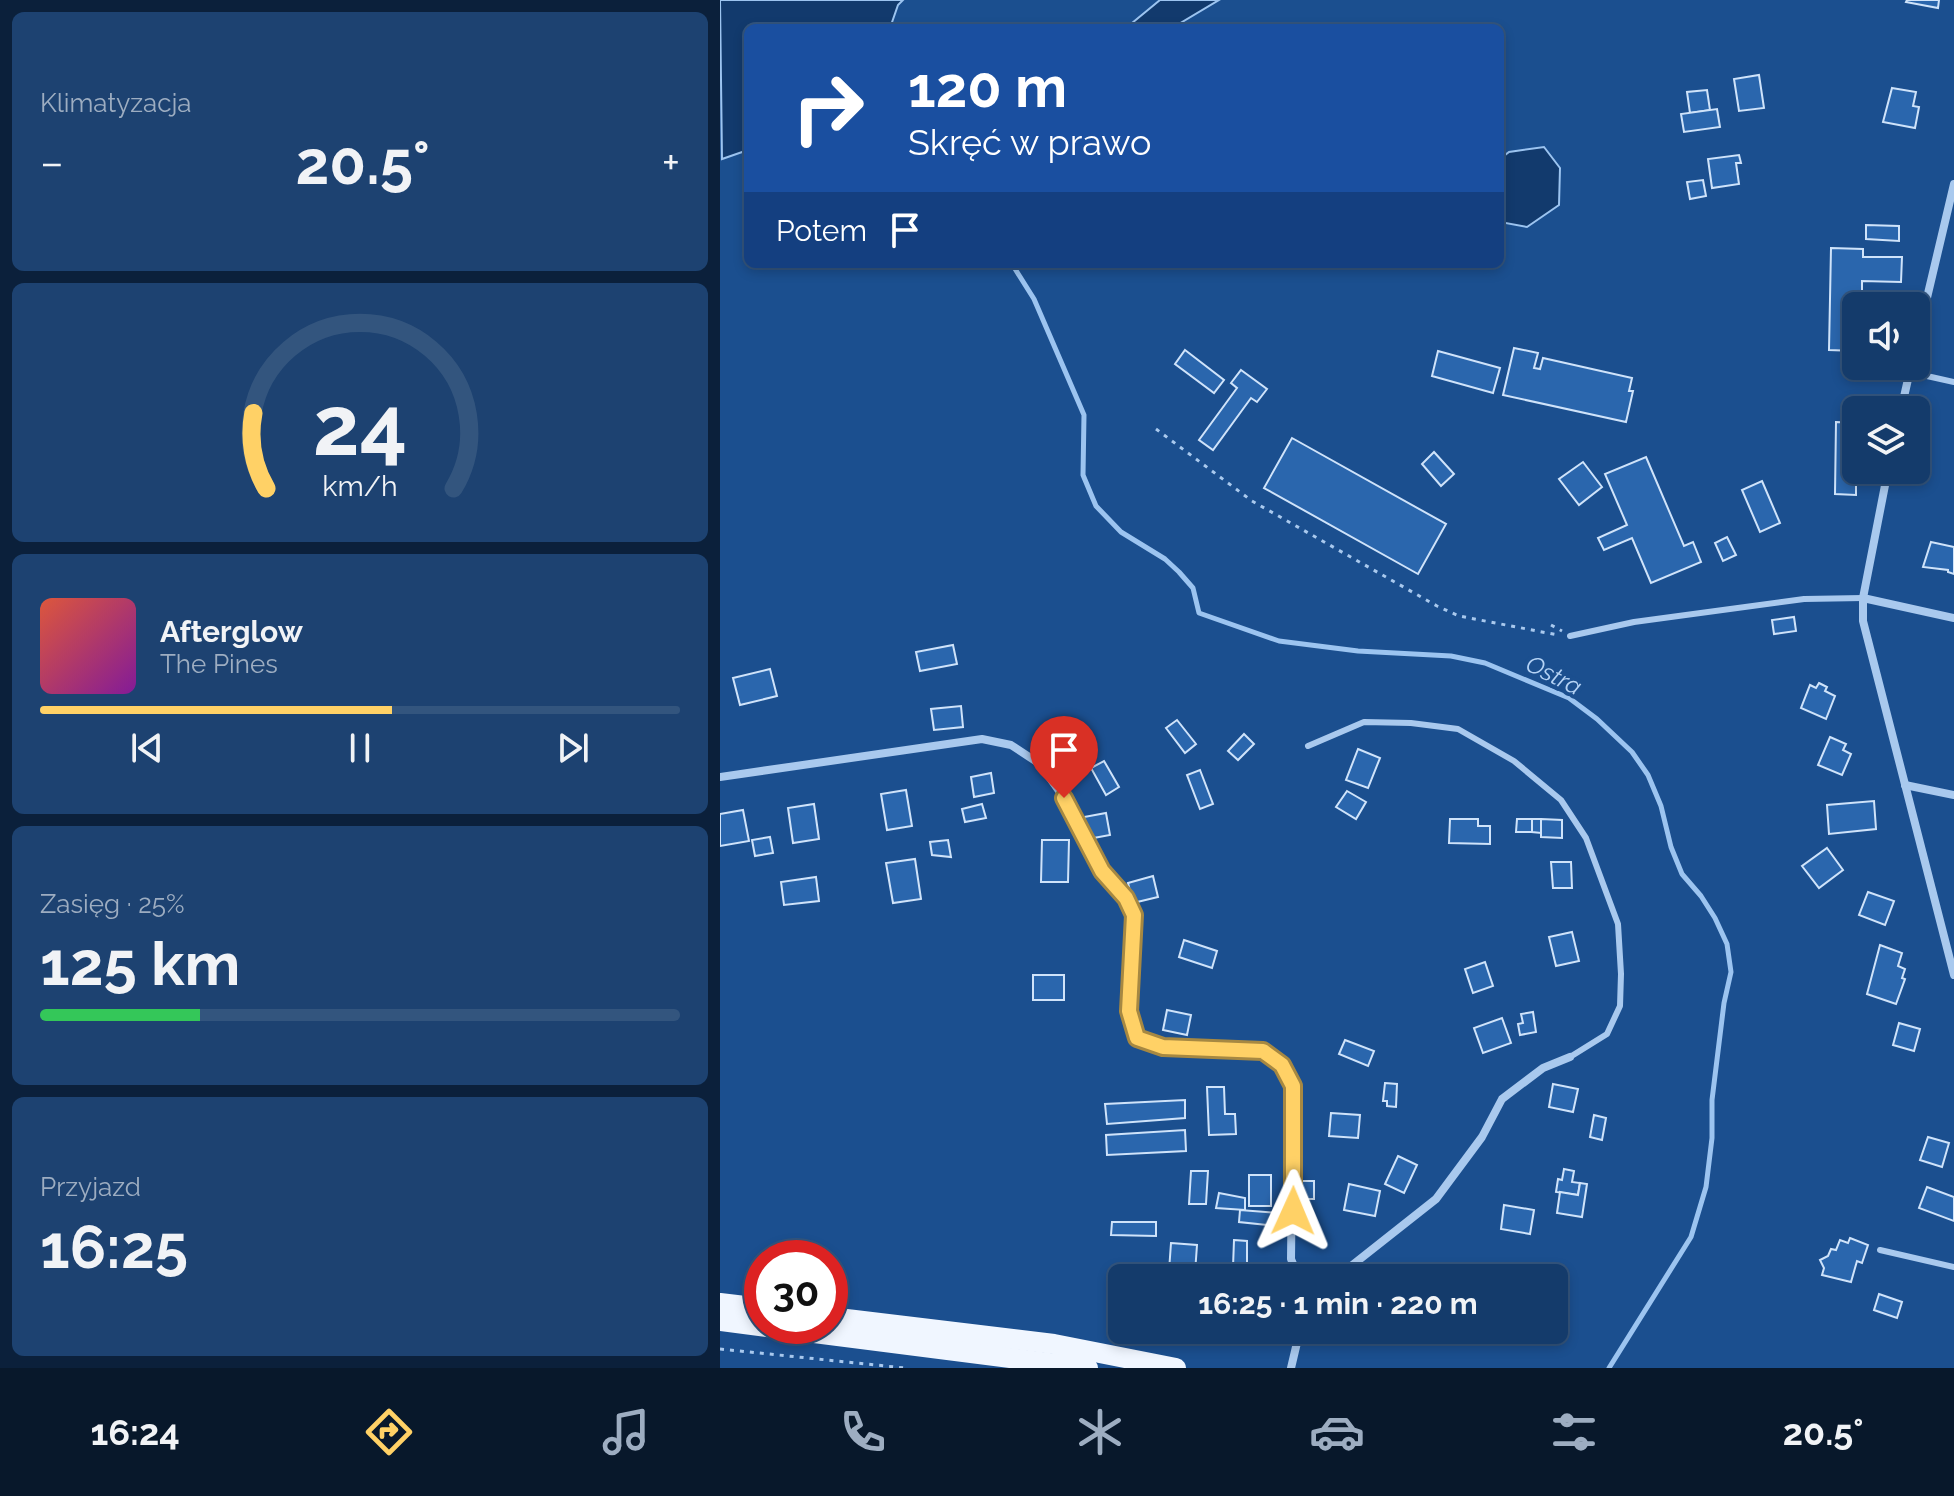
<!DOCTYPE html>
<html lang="pl">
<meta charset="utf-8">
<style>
body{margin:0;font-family:Raleway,sans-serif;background:#1d4271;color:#f1f3f6;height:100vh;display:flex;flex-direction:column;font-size:30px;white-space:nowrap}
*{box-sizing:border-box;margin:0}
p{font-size:26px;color:#9dadc1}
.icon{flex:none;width:44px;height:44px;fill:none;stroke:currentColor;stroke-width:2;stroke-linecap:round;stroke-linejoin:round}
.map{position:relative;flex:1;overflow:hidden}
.details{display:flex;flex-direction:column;gap:12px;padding:12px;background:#0b203b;width:720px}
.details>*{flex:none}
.hud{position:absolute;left:24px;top:24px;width:760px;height:244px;border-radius:12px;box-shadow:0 4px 12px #0003,0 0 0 2px #33557e;background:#1a4fa0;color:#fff;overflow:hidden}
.fabs{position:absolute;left:1122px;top:292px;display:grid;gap:16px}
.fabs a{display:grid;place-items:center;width:88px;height:88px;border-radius:12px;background:#143b6b;box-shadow:0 4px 12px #0003,0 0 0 2px #33557e;font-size:40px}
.speed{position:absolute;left:24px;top:1240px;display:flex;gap:16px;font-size:40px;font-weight:700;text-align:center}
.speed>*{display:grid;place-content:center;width:104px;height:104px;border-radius:50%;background:#143b6b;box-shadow:0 4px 12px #0003,0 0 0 2px #33557e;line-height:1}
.speed .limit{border:12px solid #d22;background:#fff;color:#111}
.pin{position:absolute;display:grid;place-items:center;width:68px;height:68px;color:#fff;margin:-82px -34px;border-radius:50% 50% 50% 0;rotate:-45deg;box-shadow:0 0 8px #0007}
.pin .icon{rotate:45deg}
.me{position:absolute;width:88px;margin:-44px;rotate:1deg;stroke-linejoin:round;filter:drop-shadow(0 0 6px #0008)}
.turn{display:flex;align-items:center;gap:28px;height:168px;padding:0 32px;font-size:36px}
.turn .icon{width:104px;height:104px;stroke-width:2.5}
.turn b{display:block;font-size:56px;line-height:68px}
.then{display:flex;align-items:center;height:76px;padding:0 32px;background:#0003;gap:16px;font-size:30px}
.big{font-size:60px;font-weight:700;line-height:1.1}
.details .widget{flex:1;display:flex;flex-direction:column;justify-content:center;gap:12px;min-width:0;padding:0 28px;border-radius:12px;background:#1d4271}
.details .dial{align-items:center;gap:0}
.dial svg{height:208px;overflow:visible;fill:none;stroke:#33557e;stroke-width:7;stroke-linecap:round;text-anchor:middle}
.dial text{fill:#f1f3f6;stroke:none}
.song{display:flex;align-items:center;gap:24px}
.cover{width:96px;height:96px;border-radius:12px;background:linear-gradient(135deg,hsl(10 70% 55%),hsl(290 70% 35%))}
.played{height:8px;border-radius:4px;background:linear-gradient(90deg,#ffd166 55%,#33557e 55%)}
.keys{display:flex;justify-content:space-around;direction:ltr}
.heat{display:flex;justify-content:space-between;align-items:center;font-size:44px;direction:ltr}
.charge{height:12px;border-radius:6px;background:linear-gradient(90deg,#34c759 25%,#33557e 0)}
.trip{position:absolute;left:388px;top:1264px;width:460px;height:80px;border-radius:12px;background:#143b6b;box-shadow:0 4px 12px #0003,0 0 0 2px #33557e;font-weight:700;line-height:80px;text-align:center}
.dock{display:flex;height:128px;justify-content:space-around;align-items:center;background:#08182b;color:#9dadc1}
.dock .icon{width:56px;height:56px}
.dock .current{color:#ffd166}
.dock b{font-size:36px;color:#f1f3f6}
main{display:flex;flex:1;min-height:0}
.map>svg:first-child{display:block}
.water{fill:#123a6d;stroke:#9cc4f0;stroke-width:2}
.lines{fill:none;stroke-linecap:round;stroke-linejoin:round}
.stream{stroke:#9cc4f0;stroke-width:5}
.building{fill:#2a66ad;stroke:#cfe3fa;stroke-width:2}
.path{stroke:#a9c9ee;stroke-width:3;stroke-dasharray:4 6;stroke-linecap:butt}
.service{stroke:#a9c9ee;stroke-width:6}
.minor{stroke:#a9c9ee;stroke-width:8}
.primary{stroke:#f0f6ff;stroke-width:20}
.route-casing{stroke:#a68842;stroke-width:20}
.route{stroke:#ffd166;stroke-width:14}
.labels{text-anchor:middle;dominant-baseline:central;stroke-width:8;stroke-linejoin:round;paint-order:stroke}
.water-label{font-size:24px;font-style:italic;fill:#b5d3f5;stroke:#1b4f8f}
</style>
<main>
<section class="details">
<div class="widget"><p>Klimatyzacja</p>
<div class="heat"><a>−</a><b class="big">20.5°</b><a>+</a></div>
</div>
<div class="widget dial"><svg viewBox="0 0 100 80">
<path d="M14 69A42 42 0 1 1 86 69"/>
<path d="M14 69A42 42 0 0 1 9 40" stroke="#ffd166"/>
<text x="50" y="56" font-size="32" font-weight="700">24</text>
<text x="50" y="72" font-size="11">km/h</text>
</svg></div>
<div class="widget">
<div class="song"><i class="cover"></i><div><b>Afterglow</b><p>The Pines</p></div></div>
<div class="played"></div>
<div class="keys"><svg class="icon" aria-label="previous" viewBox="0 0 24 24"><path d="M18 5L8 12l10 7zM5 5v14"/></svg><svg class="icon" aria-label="pause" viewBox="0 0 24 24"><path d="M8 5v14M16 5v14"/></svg><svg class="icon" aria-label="next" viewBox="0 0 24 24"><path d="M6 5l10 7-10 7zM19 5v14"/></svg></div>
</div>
<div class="widget"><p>Zasięg · 25%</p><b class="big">125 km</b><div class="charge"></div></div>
<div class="widget"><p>Przyjazd</p><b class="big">16:25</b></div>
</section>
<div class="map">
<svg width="1234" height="1368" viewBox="0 0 1234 1368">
<rect width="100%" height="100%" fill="#1b4f8f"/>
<g class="water">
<path d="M0,0H183L178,5L170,28H28V150L2,159Z"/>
<path d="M440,0H499L452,28H406Z"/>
<path d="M824,147L840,168L839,205L807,227L780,222V159L789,152Z"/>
</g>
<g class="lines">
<path class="stream" d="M292,264L314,299L364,415L363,475L376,506L401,532L445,559L459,572L473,588L479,613L559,641L638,651L731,656L765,663L849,698L877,719L912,752L928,775L941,806L951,847L962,874L981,896L995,918L1007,944L1011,972L1004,1003L992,1100V1138L986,1187L971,1237L889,1368"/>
</g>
<g class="building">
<path d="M1187,0H1219L1218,8L1186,2Z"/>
<path d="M1039,75L1044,108L1019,111L1014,79Z"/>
<path d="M1172,88L1196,92L1193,106L1199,107L1195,128L1163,122Z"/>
<path d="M987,90L990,110L970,113L967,92Z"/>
<path d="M997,109L1000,127L964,132L961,114Z"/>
<path d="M1019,155L1021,163H1016L1019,184L992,188L988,159Z"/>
<path d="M983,180L986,196L970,199L967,182Z"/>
<path d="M1146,225L1179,226V241L1146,239Z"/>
<path d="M1111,248L1143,249V257H1182L1181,282L1142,281V306H1136V351L1109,350Z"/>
<path d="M794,348L818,353L814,368L820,369L823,358L912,378L909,391H913L906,422L783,395Z"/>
<path d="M465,350L504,380L494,393L455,364Z"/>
<path d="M718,351L780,368L773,393L712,376Z"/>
<path d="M521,370L547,389L537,402L531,398L493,450L479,440L517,388L511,383Z"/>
<path d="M1116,422L1136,423V495L1115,494Z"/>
<path d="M572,438L726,524L698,574L544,488Z"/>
<path d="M714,452L734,474L721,486L702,464Z"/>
<path d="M926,457L964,546L973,542L981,562L931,583L912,538L884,550L878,538L907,525L885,474Z"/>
<path d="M863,462L882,487L859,505L839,479Z"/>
<path d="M1042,481L1060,523L1040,532L1022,490Z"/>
<path d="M1007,537L1016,555L1003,561L995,543Z"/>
<path d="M1211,542L1234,547V574L1228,572V570L1203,567Z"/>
<path d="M1074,617L1076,631L1054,634L1052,620Z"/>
<path d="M233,645L237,664L200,671L196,652Z"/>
<path d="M50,669L57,696L20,705L13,678Z"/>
<path d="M1099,683L1107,687L1105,691L1115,696L1106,719L1081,708L1090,685L1096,688Z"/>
<path d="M241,706L243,727L214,730L211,709Z"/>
<path d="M457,720L476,744L465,753L446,728Z"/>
<path d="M524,734L534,744L518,760L508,751Z"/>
<path d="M1110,737L1126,744L1123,750L1131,754L1122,775L1098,765Z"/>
<path d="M638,749L660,758L648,788L626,780Z"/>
<path d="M384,761L399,787L386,795L371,768Z"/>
<path d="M480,770L493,804L480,809L467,775Z"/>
<path d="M271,773L274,793L254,797L251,777Z"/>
<path d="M186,790L192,826L167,830L161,794Z"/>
<path d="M627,791L646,802L636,819L616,807Z"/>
<path d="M1154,801L1156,829L1109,834L1107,805Z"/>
<path d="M94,804L99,839L73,843L68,808Z"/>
<path d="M262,804L266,818L245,822L242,809Z"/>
<path d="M23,810L29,841L0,846V814Z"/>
<path d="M386,813L390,835L368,839L364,817Z"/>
<path d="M730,819H758V826H770V844L729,843Z"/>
<path d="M797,819H812V832H796Z"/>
<path d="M812,819H821V833L812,832Z"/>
<path d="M821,819L842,820V838L821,837Z"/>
<path d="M50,837L53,853L35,856L32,840Z"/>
<path d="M228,840L231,857L212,855L210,842Z"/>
<path d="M322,840H349L348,882H321Z"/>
<path d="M1107,848L1123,870L1099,888L1082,866Z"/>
<path d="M195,859L201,899L173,903L166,863Z"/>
<path d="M831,862H851L852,888H833Z"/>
<path d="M433,876L438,897L413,903L408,883Z"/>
<path d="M96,877L99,901L64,905L61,882Z"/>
<path d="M1148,892L1174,901L1165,925L1139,915Z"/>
<path d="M852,932L859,961L836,966L829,937Z"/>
<path d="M464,940L497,951L492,968L459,957Z"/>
<path d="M1160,945L1182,953L1178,966L1185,969L1182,978L1185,979L1176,1004L1147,994Z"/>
<path d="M765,962L773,986L753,993L745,969Z"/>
<rect x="313" y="975" width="31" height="25"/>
<path d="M447,1010L471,1015L467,1035L443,1030Z"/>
<path d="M813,1012L816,1032L800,1035L798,1024L803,1023L801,1014Z"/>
<path d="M782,1018L791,1043L763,1053L754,1028Z"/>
<path d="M1179,1023L1200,1029L1194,1051L1173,1045Z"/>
<path d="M625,1040L654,1051L648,1066L619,1054Z"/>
<path d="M665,1083L677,1084L676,1107L667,1106V1101H663Z"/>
<path d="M833,1084L858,1089L853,1112L829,1107Z"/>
<path d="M487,1087H504L505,1114H515L516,1134L489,1135Z"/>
<path d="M465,1100V1118L387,1124L385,1104Z"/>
<path d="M611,1113L640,1115L638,1138L609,1136Z"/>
<path d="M874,1115L886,1118L882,1140L870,1137Z"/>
<path d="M465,1130L466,1151L387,1155L386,1135Z"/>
<path d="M1208,1137L1229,1143L1222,1167L1200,1160Z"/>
<path d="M678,1156L697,1165L684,1193L665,1184Z"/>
<path d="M844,1169L854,1171L852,1182L860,1183L858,1195L836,1192L838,1179L842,1180Z"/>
<path d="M471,1171H488L486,1204H469Z"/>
<rect x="529" y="1175" width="22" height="31"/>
<rect x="578" y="1181" width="16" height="18"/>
<path d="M860,1183L867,1184L862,1217L837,1213L840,1192L858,1195Z"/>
<path d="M629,1184L660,1191L655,1216L624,1210Z"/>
<path d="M1207,1187L1234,1197V1221L1199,1208Z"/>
<path d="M499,1193L525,1198V1210L496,1208Z"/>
<path d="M784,1205L814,1210L810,1234L781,1229Z"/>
<path d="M520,1210L558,1213L557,1226L519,1222Z"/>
<path d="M392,1222H436V1236L391,1235Z"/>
<path d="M1130,1238L1148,1245L1142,1263L1137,1261L1131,1282L1102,1275L1104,1268L1100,1260L1108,1256L1111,1249L1116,1250L1120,1240L1128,1243Z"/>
<path d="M514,1240L527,1241V1267H513Z"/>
<path d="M451,1243L477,1245L475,1273L449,1271Z"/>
<path d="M1159,1294L1182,1302L1177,1318L1154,1310Z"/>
<path d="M507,1330H526L524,1340L506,1337Z"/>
<path d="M736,1330H754L756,1333L740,1339Z"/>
</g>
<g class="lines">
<g class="path">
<path d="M436,429L532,501L717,606L739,616L838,635"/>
<path d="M831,625L842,631"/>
<path d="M0,1349L185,1368"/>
</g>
<g class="service">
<path d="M1189,372L1234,382"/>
<path d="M850,636L914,622L1084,599L1143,598"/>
<path d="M588,746L644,722L691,723L738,729L794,761L841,800L866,838L898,924L901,974L900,1006L887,1034L850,1057"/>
<path d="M1160,1250L1234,1267"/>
</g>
<g class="minor">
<path d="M1196,344L1234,184"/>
<path d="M1181,410L1191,366"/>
<path d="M1168,470L1143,598V621L1234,975"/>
<path d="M1143,598L1234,618"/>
<path d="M0,777L262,739L291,745L320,764L344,798L382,871L406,898L414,915L409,1011L417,1038L443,1047L543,1051L562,1065L573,1086L571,1259L579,1278"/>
<path d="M1185,785L1234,795"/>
<path d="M616,1278L716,1199L762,1137L782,1099L823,1068L850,1057"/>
<path d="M571,1368L580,1330"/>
</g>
<g class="primary">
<path d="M0,1303L42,1308"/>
<path d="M110,1317L334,1344L456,1368"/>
<path d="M0,1321L368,1368"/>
</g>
</g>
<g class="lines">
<defs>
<path id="route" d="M344,798L382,871L406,898L414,915L409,1011L417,1038L443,1047L543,1051L562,1065L573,1086V1211"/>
</defs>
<use href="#route" class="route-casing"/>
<use href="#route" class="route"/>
</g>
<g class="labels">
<g class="water-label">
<text transform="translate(834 675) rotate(27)">Ostra</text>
</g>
</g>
</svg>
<div class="fabs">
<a><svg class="icon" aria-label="sound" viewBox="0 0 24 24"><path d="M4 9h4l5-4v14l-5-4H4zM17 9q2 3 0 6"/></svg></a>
<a><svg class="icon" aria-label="layers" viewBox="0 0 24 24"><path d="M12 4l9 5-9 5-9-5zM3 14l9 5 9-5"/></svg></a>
</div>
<div class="speed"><div class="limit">30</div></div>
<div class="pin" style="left:344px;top:798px;background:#d93025"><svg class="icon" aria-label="arrive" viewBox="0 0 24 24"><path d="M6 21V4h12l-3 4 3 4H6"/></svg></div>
<svg class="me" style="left:573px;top:1211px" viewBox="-20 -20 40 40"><path d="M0-17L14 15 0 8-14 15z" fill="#ffd166" stroke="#fff" stroke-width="4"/></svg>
<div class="trip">16:25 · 1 min · 220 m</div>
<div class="hud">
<div class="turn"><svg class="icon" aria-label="right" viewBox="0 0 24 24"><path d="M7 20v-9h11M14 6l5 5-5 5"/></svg><div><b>120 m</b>Skręć w prawo</div></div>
<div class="then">Potem<svg class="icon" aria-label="arrive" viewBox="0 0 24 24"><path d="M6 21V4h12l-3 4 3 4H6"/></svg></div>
</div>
</div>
</main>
<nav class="dock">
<b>16:24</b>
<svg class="icon current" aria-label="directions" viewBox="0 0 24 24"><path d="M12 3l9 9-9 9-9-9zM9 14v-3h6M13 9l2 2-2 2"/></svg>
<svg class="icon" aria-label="music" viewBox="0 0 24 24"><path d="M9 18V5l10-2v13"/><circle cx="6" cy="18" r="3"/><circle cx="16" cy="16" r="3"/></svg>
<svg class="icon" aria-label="phone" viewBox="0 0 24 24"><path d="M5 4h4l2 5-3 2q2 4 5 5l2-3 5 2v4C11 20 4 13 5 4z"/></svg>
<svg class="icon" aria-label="climate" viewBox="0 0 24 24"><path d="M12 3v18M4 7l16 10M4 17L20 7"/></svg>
<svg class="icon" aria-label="car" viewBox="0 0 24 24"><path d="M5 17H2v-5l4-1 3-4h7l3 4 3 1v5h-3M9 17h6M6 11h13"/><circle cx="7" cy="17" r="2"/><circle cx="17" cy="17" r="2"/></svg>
<svg class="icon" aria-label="filters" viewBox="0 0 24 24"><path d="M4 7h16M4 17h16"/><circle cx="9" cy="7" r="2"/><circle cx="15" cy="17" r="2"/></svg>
<b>20.5°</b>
</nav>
